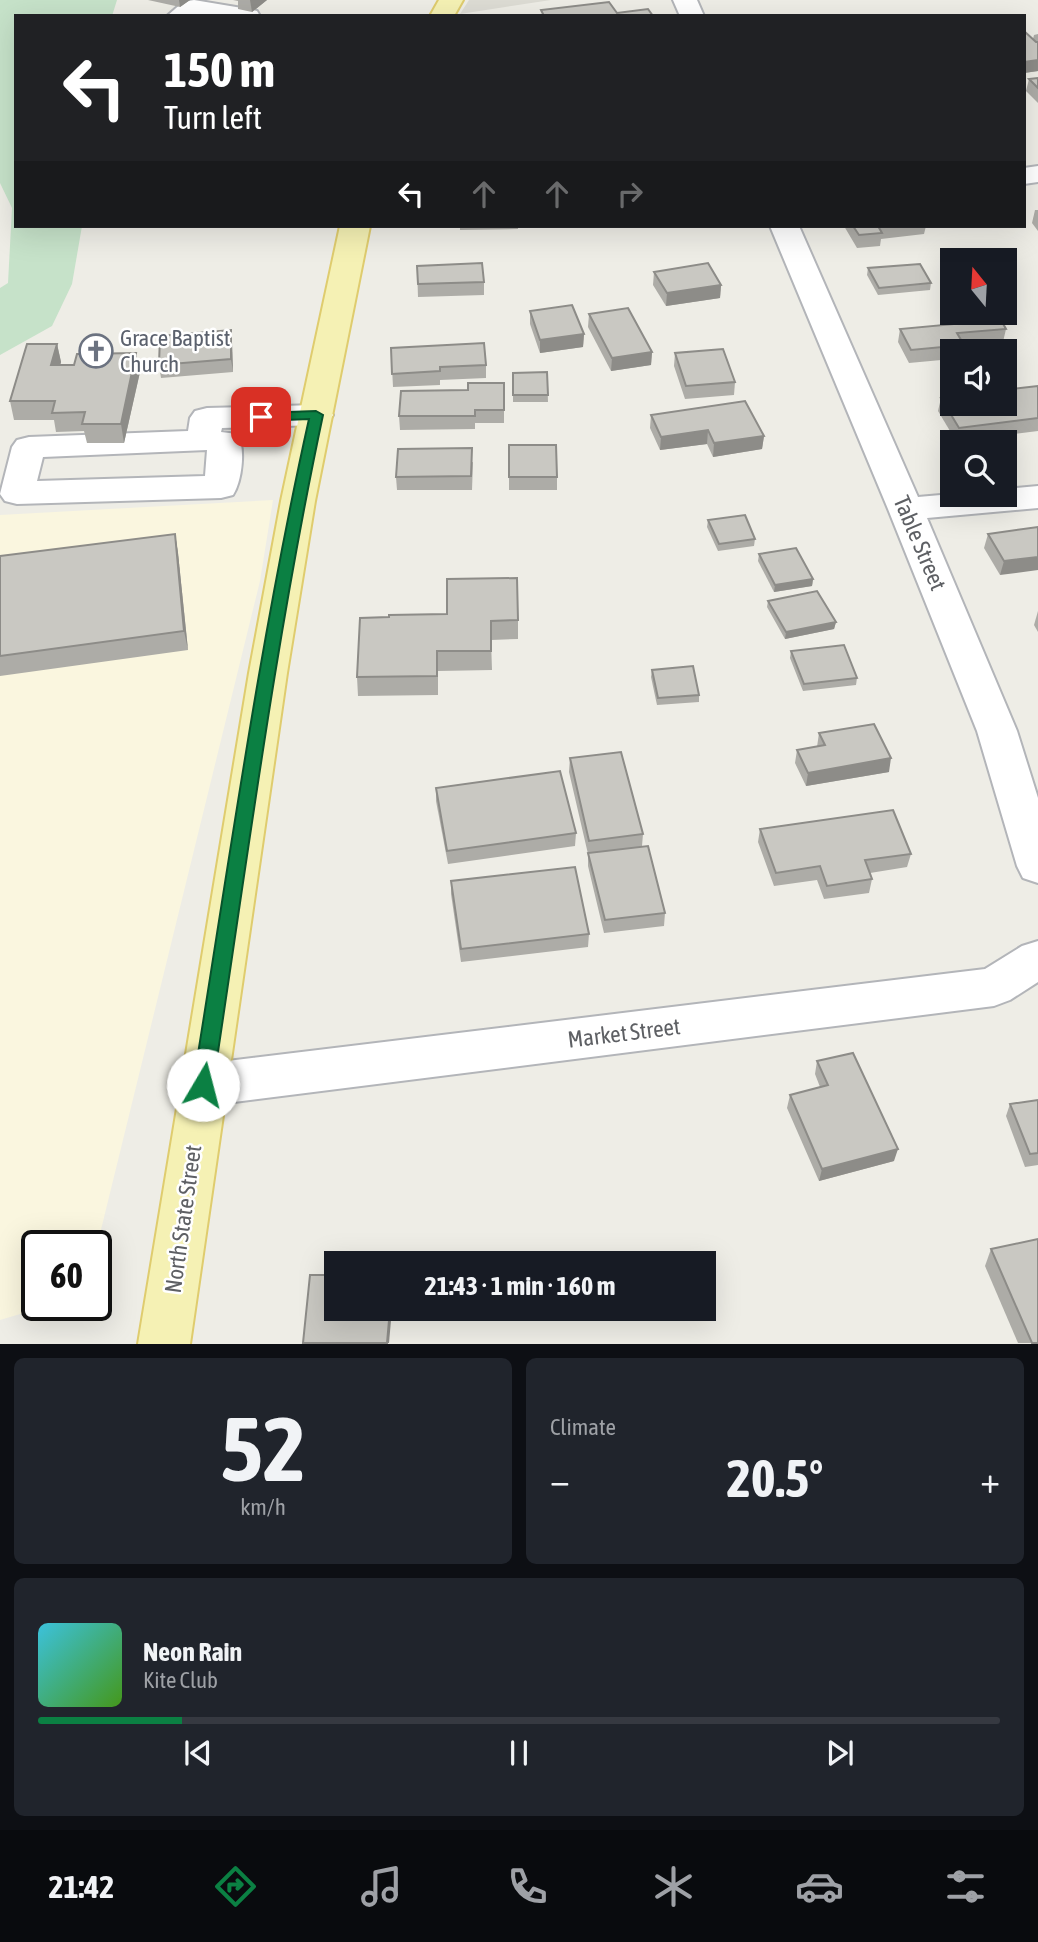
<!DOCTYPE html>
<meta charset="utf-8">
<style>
body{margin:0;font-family:"Asap Condensed",sans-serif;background:#20242c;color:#f1f3f6;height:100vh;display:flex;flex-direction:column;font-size:26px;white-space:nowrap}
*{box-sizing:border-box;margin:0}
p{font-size:23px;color:#9ea1a6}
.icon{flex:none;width:38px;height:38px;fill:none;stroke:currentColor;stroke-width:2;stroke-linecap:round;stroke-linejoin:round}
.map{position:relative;height:1344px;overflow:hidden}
.side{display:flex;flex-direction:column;gap:14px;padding:14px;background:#0d0f14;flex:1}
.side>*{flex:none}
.guide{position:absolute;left:14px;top:14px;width:1012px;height:214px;border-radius:0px;box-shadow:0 7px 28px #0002;background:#202124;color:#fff;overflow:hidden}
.needle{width:46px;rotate:342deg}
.controls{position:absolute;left:940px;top:248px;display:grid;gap:14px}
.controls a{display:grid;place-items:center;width:77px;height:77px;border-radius:0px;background:#171b24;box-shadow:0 7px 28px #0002;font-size:35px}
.speed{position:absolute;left:21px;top:1230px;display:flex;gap:14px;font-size:35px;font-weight:700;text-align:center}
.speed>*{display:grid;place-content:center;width:91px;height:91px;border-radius:50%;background:#171b24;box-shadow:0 7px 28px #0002;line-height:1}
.speed .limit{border:4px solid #111;border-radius:10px;background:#fff;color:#111}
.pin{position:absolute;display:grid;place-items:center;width:60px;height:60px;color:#fff;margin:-30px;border-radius:14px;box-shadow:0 4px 10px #0006}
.me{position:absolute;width:77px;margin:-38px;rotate:8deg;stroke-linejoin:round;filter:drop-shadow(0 0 5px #0008)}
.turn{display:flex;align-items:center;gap:24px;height:147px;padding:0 35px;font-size:32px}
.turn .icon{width:91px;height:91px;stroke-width:2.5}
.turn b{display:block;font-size:49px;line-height:60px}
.lanes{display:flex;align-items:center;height:66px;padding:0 35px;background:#0003;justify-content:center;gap:35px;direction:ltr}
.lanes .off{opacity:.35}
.big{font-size:52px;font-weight:700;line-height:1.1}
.side .widget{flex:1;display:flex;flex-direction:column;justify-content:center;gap:10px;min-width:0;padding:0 24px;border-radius:10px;background:#20242c}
.side .dial{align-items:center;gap:0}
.dial b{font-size:91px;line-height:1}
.song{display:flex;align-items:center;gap:21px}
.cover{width:84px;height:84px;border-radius:10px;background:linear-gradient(135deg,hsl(190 70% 55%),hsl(100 70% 35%))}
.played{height:7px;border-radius:4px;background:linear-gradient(90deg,#0b8043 15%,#363941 15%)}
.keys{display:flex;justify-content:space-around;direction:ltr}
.heat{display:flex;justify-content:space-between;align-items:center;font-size:38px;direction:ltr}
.side .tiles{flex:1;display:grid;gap:14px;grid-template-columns:1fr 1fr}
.widget:last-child{grid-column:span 2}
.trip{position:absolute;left:324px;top:1251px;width:392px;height:70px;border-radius:0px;background:#171b24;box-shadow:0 7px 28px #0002;font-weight:700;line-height:70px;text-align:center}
.dock{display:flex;height:112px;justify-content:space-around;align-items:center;background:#090b0e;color:#9ea1a6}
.dock .icon{width:49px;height:49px}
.dock .current{color:#0b8043}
.dock b{font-size:32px;color:#f1f3f6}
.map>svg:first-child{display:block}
.commercial{fill:#faf6df}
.education{fill:#dddcd4}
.green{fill:#c6e2c9}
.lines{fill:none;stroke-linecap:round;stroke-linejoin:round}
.minor-casing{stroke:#b3b5b9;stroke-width:4}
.major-casing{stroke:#dfcc6e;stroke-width:4}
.minor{fill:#fff;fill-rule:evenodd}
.major{fill:#f5f1b4;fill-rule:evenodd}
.wall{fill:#adaca7}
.shaded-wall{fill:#8d8c88}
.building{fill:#c9c8c2;stroke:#8d8c88;stroke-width:2}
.route{fill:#0b8043;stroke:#07532c;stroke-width:2}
.labels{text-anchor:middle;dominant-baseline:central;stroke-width:5;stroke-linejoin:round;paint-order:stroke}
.worship-label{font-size:23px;fill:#5b616d;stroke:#fff;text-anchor:start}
.street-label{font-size:23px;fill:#5e6064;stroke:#fff}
</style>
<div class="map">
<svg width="1038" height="1344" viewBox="0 0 1038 1344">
<rect width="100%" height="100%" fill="#eeede6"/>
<path class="commercial" d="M273,500L260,581L96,1250V1246H37V1306H47L0,1320V515Z"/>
<path class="education" d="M469,0H551L460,14Z"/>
<path class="green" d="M0,0H117L112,16H16V226H82L72,284L52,326L0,355V288L8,283L12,208L0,183Z"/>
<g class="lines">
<defs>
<g id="minor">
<path d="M194,0L248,9L257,11L260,16H167L183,2Z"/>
<path d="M673,0H697L704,16H680Z"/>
<path d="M1038,166V182L1024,184V168Z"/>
<path d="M770,226H799L918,497L952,494L1004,495V489L1038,486V508L927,518L1017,731L1038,798V883L1023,878L1017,866L977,731L888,509Z"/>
<path d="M316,405L328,408L333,415L328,422L316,425L222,428L221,432L237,434C246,447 242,481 233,495L221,498L17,504L5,501L0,494L12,447L17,440L29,437L188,431L190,418L195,411L207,408ZM207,450L205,476L37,481L43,457Z"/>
<path d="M1038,941V982L1010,1000L994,1006L203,1106L186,1100L179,1085L186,1070L203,1064L985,969L1022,946Z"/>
</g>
<g id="major">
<path d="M439,0H463L454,16H430Z"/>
<path d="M340,226H370L315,501L287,673L190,1344H138L249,673L281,501Z"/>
</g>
</defs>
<use href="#minor" class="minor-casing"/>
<use href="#major" class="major-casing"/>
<use href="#minor" class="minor"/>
<use href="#major" class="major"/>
</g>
<g class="wall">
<path d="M148,0H190L180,7Z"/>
<path d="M233,0H267L252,12L238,9V1Z"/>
<path d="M1038,34V71L1024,73L1034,35Z"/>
<path d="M1038,78V103L1026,91L1029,79Z"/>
<path d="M1035,210H1038V231L1032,223Z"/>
<path d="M460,226H518V229L460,230Z"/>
<path d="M844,226H926L924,234L881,239L880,246L857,248Z"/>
<path d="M417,266L484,282V295L418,297Z"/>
<path d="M868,268L931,283L930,290L878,295L867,275Z"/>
<path d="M654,272L721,285L720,298L666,306L653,285Z"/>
<path d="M952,277V300L942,285L943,279Z"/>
<path d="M946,309L1006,329L1003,342L964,345L963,352H952V359L909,363L898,342L900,329L945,325L943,322Z"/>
<path d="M530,311L584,334L583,347L540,353L530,324Z"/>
<path d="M589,314L652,352L651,365L611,371L588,327Z"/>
<path d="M231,330L232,343L233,372L161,378L159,365Z"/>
<path d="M57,344L61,362L60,365H74L136,353L140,372L124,443H87L84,431L56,432L54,420H14L10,401Z"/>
<path d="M391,348L486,365V378L440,380V385L393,387Z"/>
<path d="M675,353L735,382L734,395L685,399L674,366Z"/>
<path d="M547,372L548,402H513V373Z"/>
<path d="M504,383V423H475V429L400,430L399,416L468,390Z"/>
<path d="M1038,386V431L956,441L938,411L941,398Z"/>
<path d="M651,415L764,436L762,449L713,457L707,444L660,450L650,428Z"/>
<path d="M509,445L557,477V490H509Z"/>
<path d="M473,462L472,490H397L396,477Z"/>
<path d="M708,520L755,539L754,546L718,551L707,527Z"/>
<path d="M1038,527L1000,575L984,548L988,534Z"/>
<path d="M175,534L178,553L188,650L0,676V556Z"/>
<path d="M759,554L813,579L812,586L774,592L758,561Z"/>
<path d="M768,601L836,622L834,629L785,639L767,607Z"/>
<path d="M1038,611V632L1034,625Z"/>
<path d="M360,618L518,620V639L491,640L492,670L438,671V695L358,696L357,677Z"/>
<path d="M791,651L857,678L856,685L803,691L790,658Z"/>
<path d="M652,670L699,695V702L657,705L651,677Z"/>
<path d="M819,733L889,772L806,786L795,763L797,750L817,747Z"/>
<path d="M570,758L643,834L642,846L665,913L664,926L604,933L588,866V854L569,772Z"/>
<path d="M436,788L576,833L575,846L448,864L436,801Z"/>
<path d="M760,829L911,854L907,867L870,873L872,879L869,893L824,899L817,880L774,886L758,842Z"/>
<path d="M451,881L589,934L588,947L461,962L451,894Z"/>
<path d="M817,1061L894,1161L819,1181L787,1108L790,1095L820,1087L815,1074Z"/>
<path d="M1038,1100V1165L1025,1167L1006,1116L1010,1104Z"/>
<path d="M991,1249L1038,1343H1018L985,1266Z"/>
</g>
<g class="shaded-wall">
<path d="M179,0H190L180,7Z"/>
<path d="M250,0H267L252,12Z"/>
<path d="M1038,60V71L1024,73V62Z"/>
<path d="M721,285L720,298L666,306L667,293Z"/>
<path d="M231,330L232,343L233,372L231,359Z"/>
<path d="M584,334L583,347L540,353V340Z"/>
<path d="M57,344L61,362L55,384L51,365Z"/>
<path d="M652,352L651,365L611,371L612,358Z"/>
<path d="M136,353L140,372L124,443L121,424Z"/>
<path d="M708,430L707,444L660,450L661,437Z"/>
<path d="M764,436L762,449L713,457L714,443Z"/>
<path d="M175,534L178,553L188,650L184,631Z"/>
<path d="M1038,557V570L1000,575L1004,561Z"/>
<path d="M813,579L812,586L774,592L775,585Z"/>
<path d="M836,622L834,629L785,639L786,632Z"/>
<path d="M891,758L889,772L806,786L808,773Z"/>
<path d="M898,1149L894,1161L819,1181L822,1169Z"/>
<path d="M390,1309H392L389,1343H387Z"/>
</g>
<g class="building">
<path d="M609,2L617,13L648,9L653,16H544L541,10Z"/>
<path d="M1024,31L1036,42H1038V60L1024,62Z"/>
<path d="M1038,78V88L1029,79Z"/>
<path d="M853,226H884H878L882,233L859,235Z"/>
<path d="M482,263L484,282L418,284L417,266Z"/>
<path d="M708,263L721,285L667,293L654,272Z"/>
<path d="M920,264L931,283L879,288L868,268Z"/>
<path d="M952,277V292L943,279Z"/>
<path d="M572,305L584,334L540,340L530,311Z"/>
<path d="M628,308L652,352L612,358L589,314Z"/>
<path d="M952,308V313H997L1006,329L957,333L964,345L911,350L900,329L955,324L946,309Z"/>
<path d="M231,330V359L159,365L160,336Z"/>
<path d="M484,343L486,365L440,367V371L392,374L391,348Z"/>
<path d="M27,344H57L51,365H74L77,354L136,353L121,424H82L85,412L52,413L55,401H10Z"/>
<path d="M723,349L735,382L686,386L675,353Z"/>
<path d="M547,372L548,395H513V373Z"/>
<path d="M468,383H504V410H475V416H399L401,391L468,390Z"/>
<path d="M1038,386V418L959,428L941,398L952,397V404H1004V390Z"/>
<path d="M745,401L764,436L714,443L708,430L661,437L651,415Z"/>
<path d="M509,445H556L557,477H509Z"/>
<path d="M472,448L471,476L396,477L398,449Z"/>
<path d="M745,515L755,539L719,544L708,520Z"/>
<path d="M1038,527V557L1004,561L988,534Z"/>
<path d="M175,534L184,631L0,656V556Z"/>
<path d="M796,548L813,579L775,585L759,554Z"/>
<path d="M517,578L518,620L491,621V651H437V676L357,677L360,618L389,617V615L447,614V579Z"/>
<path d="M817,591L836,622L786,632L768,601Z"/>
<path d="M844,645L857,678L804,684L791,651Z"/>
<path d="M693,666L699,695L658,698L652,670Z"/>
<path d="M874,724L891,758L808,773L797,750L825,745L819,733Z"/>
<path d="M621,752L643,834L589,841L570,758Z"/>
<path d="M560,771L576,833L447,851L436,788Z"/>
<path d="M893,810L911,854L865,860L872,879L827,886L820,866L776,873L760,829Z"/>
<path d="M648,846L665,913L605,920L588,853Z"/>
<path d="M575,867L589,934L461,949L451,881Z"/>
<path d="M853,1053L898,1149L822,1169L790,1095L828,1085L817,1061Z"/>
<path d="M1038,1100V1153L1030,1154L1010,1104Z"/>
<path d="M1038,1239V1343H1032L991,1249Z"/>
<path d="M310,1275H336V1309H390L387,1343H303Z"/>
</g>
<path class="route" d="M316,411L323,415C276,636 247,861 213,1085L210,1091L203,1093L196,1091L193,1085C229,863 260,639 309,419L261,421L255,417L261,413Z"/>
<defs>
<symbol id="church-ring" viewBox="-11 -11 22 22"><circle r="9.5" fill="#fff" stroke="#6b7280" stroke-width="1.5"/><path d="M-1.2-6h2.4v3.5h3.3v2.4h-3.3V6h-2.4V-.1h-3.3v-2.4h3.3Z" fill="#6b7280"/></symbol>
</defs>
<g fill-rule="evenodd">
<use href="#church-ring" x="77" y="332" width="38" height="38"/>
</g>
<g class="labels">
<g class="worship-label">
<text x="120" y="338">Grace Baptist<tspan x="120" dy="26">Church</tspan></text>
</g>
<g class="street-label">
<text transform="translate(920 543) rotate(67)">Table Street</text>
<text transform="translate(624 1033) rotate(-7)">Market Street</text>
<text transform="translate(183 1219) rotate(-82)">North State Street</text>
</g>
</g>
</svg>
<div class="controls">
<a><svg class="needle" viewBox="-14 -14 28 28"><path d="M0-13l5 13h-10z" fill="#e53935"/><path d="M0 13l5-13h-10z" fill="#9ea1a6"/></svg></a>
<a><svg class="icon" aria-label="sound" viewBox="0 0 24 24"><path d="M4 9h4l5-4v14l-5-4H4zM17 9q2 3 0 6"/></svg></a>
<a><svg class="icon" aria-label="search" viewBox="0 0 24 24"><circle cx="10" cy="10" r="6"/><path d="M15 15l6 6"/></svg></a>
</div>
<div class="speed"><div class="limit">60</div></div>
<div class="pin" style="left:261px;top:417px;background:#d93025"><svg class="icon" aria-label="arrive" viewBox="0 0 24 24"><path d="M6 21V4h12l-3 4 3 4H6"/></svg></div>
<svg class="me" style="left:203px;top:1085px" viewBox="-20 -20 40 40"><circle r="19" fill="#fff"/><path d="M0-13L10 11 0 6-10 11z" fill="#0b8043"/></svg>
<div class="trip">21:43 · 1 min · 160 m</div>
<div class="guide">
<div class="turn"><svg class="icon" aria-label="left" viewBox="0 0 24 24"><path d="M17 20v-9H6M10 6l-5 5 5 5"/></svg><div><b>150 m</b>Turn left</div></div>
<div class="lanes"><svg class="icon" aria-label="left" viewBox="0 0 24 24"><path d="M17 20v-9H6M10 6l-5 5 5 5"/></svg><svg class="icon off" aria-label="ahead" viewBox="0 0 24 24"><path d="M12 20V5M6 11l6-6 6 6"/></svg><svg class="icon off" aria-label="ahead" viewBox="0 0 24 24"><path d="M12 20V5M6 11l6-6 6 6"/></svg><svg class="icon off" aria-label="right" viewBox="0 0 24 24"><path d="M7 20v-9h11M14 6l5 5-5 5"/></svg></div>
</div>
</div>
<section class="side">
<div class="tiles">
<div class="widget dial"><b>52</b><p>km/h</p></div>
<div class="widget"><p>Climate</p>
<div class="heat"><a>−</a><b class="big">20.5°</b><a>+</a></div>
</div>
<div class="widget">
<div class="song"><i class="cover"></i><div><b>Neon Rain</b><p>Kite Club</p></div></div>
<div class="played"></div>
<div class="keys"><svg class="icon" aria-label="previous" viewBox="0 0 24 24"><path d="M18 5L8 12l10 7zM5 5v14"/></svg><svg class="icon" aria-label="pause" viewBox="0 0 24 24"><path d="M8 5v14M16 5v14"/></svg><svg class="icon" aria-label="next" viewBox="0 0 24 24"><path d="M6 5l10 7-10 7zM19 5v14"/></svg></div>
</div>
</div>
</section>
<nav class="dock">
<b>21:42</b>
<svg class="icon current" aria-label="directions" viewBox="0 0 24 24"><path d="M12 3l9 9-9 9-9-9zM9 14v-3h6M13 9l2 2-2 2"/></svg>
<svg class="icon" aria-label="music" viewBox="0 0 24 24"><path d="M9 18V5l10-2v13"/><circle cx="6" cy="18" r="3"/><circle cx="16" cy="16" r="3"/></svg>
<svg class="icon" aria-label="phone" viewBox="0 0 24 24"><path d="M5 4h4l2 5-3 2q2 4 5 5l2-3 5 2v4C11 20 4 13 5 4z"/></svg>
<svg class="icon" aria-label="climate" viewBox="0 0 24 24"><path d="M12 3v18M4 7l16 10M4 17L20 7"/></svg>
<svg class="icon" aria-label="car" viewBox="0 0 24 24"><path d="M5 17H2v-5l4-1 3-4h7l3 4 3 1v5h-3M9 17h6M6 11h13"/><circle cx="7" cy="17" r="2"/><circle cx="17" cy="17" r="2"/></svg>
<svg class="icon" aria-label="filters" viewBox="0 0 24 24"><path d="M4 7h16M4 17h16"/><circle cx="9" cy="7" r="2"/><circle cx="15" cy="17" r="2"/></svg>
</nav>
